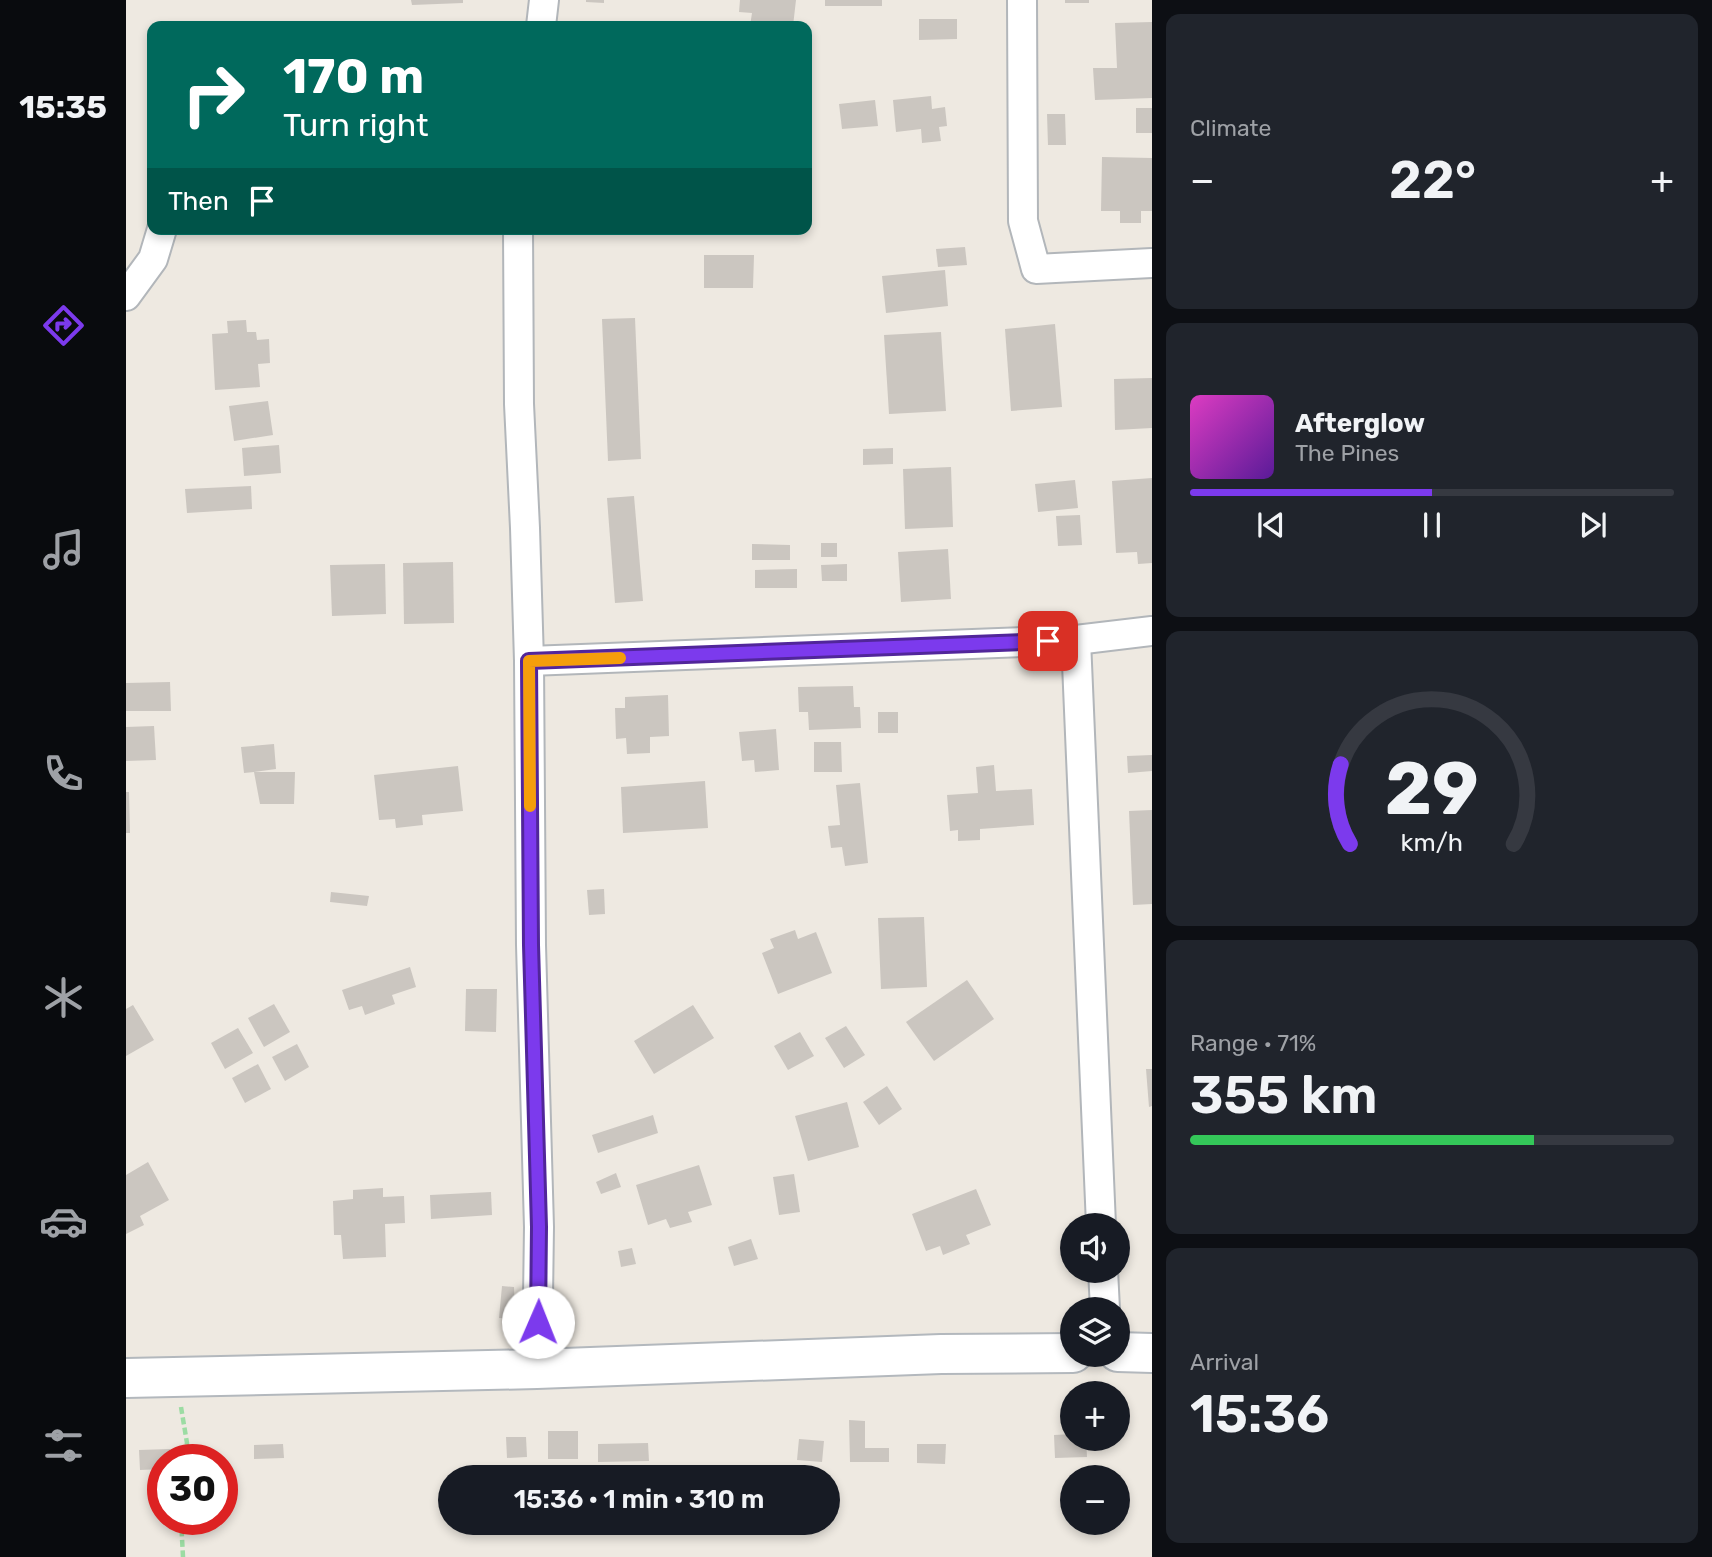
<!DOCTYPE html>
<meta charset="utf-8">
<style>
body{margin:0;font-family:Rubik,sans-serif;background:#20242c;color:#f1f3f6;height:100vh;display:flex;flex-direction:column;font-size:26px;white-space:nowrap}
*{box-sizing:border-box;margin:0}
p{font-size:23px;color:#9ea1a6}
.icon{flex:none;width:38px;height:38px;fill:none;stroke:currentColor;stroke-width:2;stroke-linecap:round;stroke-linejoin:round}
.map{position:relative;flex:1;overflow:hidden}
.sheet{display:flex;flex-direction:column;gap:14px;padding:14px;background:#0d0f14;width:560px}
.sheet>*{flex:none}
.banner{position:absolute;left:21px;top:21px;width:665px;height:214px;border-radius:14px;box-shadow:0 4px 10px #0003;background:#00695c;color:#fff;overflow:hidden}
.tools{position:absolute;left:934px;top:1213px;display:grid;gap:14px}
.tools a{display:grid;place-items:center;width:70px;height:70px;border-radius:50%;background:#171b24;box-shadow:0 4px 10px #0003;font-size:35px}
.speed{position:absolute;left:21px;top:1444px;display:flex;gap:14px;font-size:35px;font-weight:700;text-align:center}
.speed>*{display:grid;place-content:center;width:91px;height:91px;border-radius:50%;background:#171b24;box-shadow:0 4px 10px #0003;line-height:1}
.speed .limit{border:10px solid #d22;background:#fff;color:#111}
.pin{position:absolute;display:grid;place-items:center;width:60px;height:60px;color:#fff;margin:-30px;border-radius:14px;box-shadow:0 4px 10px #0006}
.me{position:absolute;width:77px;margin:-38px;rotate:1deg;stroke-linejoin:round;filter:drop-shadow(0 0 5px #0008)}
.turn{display:flex;align-items:center;gap:24px;height:147px;padding:0 21px;font-size:32px}
.turn .icon{width:91px;height:91px;stroke-width:2.5}
.turn b{display:block;font-size:49px;line-height:60px}
.then{display:flex;align-items:center;height:66px;padding:0 21px;background:#0003;gap:14px;font-size:26px}
.big{font-size:52px;font-weight:600;line-height:1.1}
.sheet .card{flex:1;display:flex;flex-direction:column;justify-content:center;gap:10px;min-width:0;padding:0 24px;border-radius:14px;background:#20242c}
.sheet .dial{align-items:center;gap:0}
.dial svg{height:182px;overflow:visible;fill:none;stroke:#363941;stroke-width:7;stroke-linecap:round;text-anchor:middle}
.dial text{fill:#f1f3f6;stroke:none}
.song{display:flex;align-items:center;gap:21px}
.cover{width:84px;height:84px;border-radius:10px;background:linear-gradient(135deg,hsl(310 70% 55%),hsl(270 70% 35%))}
.played{height:7px;border-radius:4px;background:linear-gradient(90deg,#7c3aed 50%,#363941 50%)}
.keys{display:flex;justify-content:space-around;direction:ltr}
.heat{display:flex;justify-content:space-between;align-items:center;font-size:38px;direction:ltr}
.charge{height:10px;border-radius:5px;background:linear-gradient(90deg,#34c759 71%,#363941 0)}
.trip{position:absolute;left:312px;top:1465px;width:402px;height:70px;border-radius:35px;background:#171b24;box-shadow:0 4px 10px #0003;font-weight:600;line-height:70px;text-align:center}
main{display:flex;flex:1;min-height:0}
.menu{display:flex;flex-direction:column;width:126px;justify-content:space-around;align-items:center;background:#090b0e;color:#9ea1a6}
.menu .icon{width:49px;height:49px}
.menu .on{color:#7c3aed}
.menu b{font-size:32px;color:#f1f3f6}
.map>svg:first-child{display:block}
.building{fill:#cbc6c0}
.lines{fill:none;stroke-linecap:round;stroke-linejoin:round}
.street-casing{stroke:#b2b6ba;stroke-width:32}
.secondary-casing{stroke:#b3b8bd;stroke-width:42}
.path{stroke:#9cdca3;stroke-width:4.5;stroke-dasharray:7 3.5;stroke-linecap:butt}
.street{stroke:#fff;stroke-width:28}
.secondary{stroke:#fff;stroke-width:38}
.route-casing{stroke:#51269a;stroke-width:18}
.route{stroke:#7c3aed;stroke-width:12}
.slow{stroke:#f59e0b;stroke-width:12}
</style>
<main>
<nav class="menu">
<b>15:35</b>
<svg class="icon on" aria-label="directions" viewBox="0 0 24 24"><path d="M12 3l9 9-9 9-9-9zM9 14v-3h6M13 9l2 2-2 2"/></svg>
<svg class="icon" aria-label="music" viewBox="0 0 24 24"><path d="M9 18V5l10-2v13"/><circle cx="6" cy="18" r="3"/><circle cx="16" cy="16" r="3"/></svg>
<svg class="icon" aria-label="phone" viewBox="0 0 24 24"><path d="M5 4h4l2 5-3 2q2 4 5 5l2-3 5 2v4C11 20 4 13 5 4z"/></svg>
<svg class="icon" aria-label="climate" viewBox="0 0 24 24"><path d="M12 3v18M4 7l16 10M4 17L20 7"/></svg>
<svg class="icon" aria-label="car" viewBox="0 0 24 24"><path d="M5 17H2v-5l4-1 3-4h7l3 4 3 1v5h-3M9 17h6M6 11h13"/><circle cx="7" cy="17" r="2"/><circle cx="17" cy="17" r="2"/></svg>
<svg class="icon" aria-label="filters" viewBox="0 0 24 24"><path d="M4 7h16M4 17h16"/><circle cx="9" cy="7" r="2"/><circle cx="15" cy="17" r="2"/></svg>
</nav>
<div class="map">
<svg width="1026" height="1557" viewBox="0 0 1026 1557">
<rect width="100%" height="100%" fill="#eee9e1"/>
<g class="building">
<path d="M285,0H337V3L286,5Z"/>
<path d="M460,0H478V3L460,2Z"/>
<path d="M614,0H670L667,26H624L626,13L613,12Z"/>
<rect x="699" y="0" width="57" height="6"/>
<rect x="939" y="0" width="24" height="3"/>
<path d="M793,19H831V39L793,40Z"/>
<path d="M1026,22V98L969,100L967,68H991L989,23Z"/>
<path d="M805,96L806,109L819,107L821,126L813,127L815,141L796,143L795,129L770,132L767,100Z"/>
<path d="M749,100L752,126L716,129L713,104Z"/>
<rect x="1010" y="108" width="16" height="25"/>
<path d="M921,114H939L940,145H922Z"/>
<path d="M976,157L1026,158V211H1015V223H994V211H975Z"/>
<path d="M839,247L841,265L812,267L810,249Z"/>
<path d="M578,255H628L627,288H578Z"/>
<path d="M819,270L822,306L760,313L756,276Z"/>
<path d="M509,318L515,459L482,461L476,319Z"/>
<path d="M120,320L121,332H130L131,340L143,339L144,363L132,364L134,387L89,390L86,334L102,333L101,321Z"/>
<path d="M929,324L936,407L885,411L879,329Z"/>
<path d="M815,332L820,411L763,414L758,335Z"/>
<path d="M1026,378V428L989,430L988,379Z"/>
<path d="M142,401L147,435L108,441L103,406Z"/>
<path d="M153,445L155,473L118,476L116,448Z"/>
<path d="M767,448V464L737,465V449Z"/>
<path d="M825,467L827,527L779,529L777,469Z"/>
<path d="M1026,478V563L1012,564L1011,552L990,553L986,481Z"/>
<path d="M949,480L952,508L912,512L909,484Z"/>
<path d="M125,486L126,509L61,513L59,489Z"/>
<path d="M508,496L517,601L489,603L481,498Z"/>
<path d="M954,515L956,545L932,546L930,516Z"/>
<rect x="695" y="543" width="16" height="14"/>
<path d="M626,544L664,545V560H626Z"/>
<path d="M822,549L825,599L775,602L772,552Z"/>
<path d="M327,562L328,623L278,624L277,563Z"/>
<path d="M259,564L260,614L206,616L204,565Z"/>
<path d="M721,564V581H696L695,565Z"/>
<path d="M671,569V588H629V570Z"/>
<path d="M44,682L45,711H0V683Z"/>
<path d="M727,686L728,707H734L735,728L683,730L682,712H673L672,687Z"/>
<path d="M542,695L543,736L524,737V753L501,754L500,738L490,739L489,708H499V697Z"/>
<rect x="752" y="712" width="20" height="21"/>
<path d="M28,726L30,760L0,761V727Z"/>
<path d="M650,729L653,770L629,772L628,760L616,761L613,732Z"/>
<path d="M688,742H715L716,772H688Z"/>
<path d="M148,744L150,769L128,772H169L168,804H134L128,772L118,773L115,747Z"/>
<path d="M1026,755V771L1002,773L1001,756Z"/>
<path d="M868,765L870,791L906,789L908,825L854,829V840L832,841V830L824,831L821,795L852,793L850,767Z"/>
<path d="M332,766L337,811L296,815L297,825L270,828L269,819L253,820L248,775Z"/>
<path d="M579,781L582,828L497,833L495,787Z"/>
<path d="M734,783L742,863L719,866L716,847L705,848L702,826L714,825L710,785Z"/>
<path d="M0,792H3L4,833H0Z"/>
<path d="M1026,810V904L1007,905L1003,811Z"/>
<path d="M478,889L479,914L463,915L461,890Z"/>
<path d="M205,892L243,896L241,906L204,902Z"/>
<path d="M798,917L801,987L755,989L752,918Z"/>
<path d="M669,930L672,939L690,932L706,973L652,994L636,953L648,948L644,939Z"/>
<path d="M284,967L290,987L266,995L269,1004L239,1015L236,1006L223,1010L216,990Z"/>
<path d="M841,980L868,1019L808,1061L780,1022Z"/>
<path d="M340,989H371L370,1032L339,1031Z"/>
<path d="M148,1004L164,1032L138,1047L122,1018Z"/>
<path d="M7,1005L28,1040L0,1056V1009Z"/>
<path d="M567,1005L588,1038L528,1074L508,1041Z"/>
<path d="M720,1026L739,1055L718,1068L699,1038Z"/>
<path d="M112,1028L127,1053L99,1069L85,1043Z"/>
<path d="M674,1032L688,1056L662,1070L648,1046Z"/>
<path d="M171,1044L183,1067L159,1081L146,1057Z"/>
<path d="M132,1064L145,1089L119,1103L106,1078Z"/>
<path d="M1020,1069H1026V1106L1023,1107Z"/>
<path d="M761,1086L776,1109L753,1125L737,1102Z"/>
<path d="M721,1102L733,1147L682,1161L669,1116Z"/>
<path d="M527,1115L532,1133L472,1153L466,1135Z"/>
<path d="M22,1162L43,1200L14,1216L18,1225L0,1234V1175Z"/>
<path d="M573,1165L586,1205L562,1212L566,1222L544,1228L540,1219L522,1225L510,1185Z"/>
<path d="M490,1173L495,1187L475,1194L470,1182Z"/>
<path d="M668,1174L674,1212L653,1215L647,1177Z"/>
<path d="M257,1188V1197L278,1196L279,1223L259,1224L260,1257L217,1259L215,1235H208L207,1201L227,1199V1190Z"/>
<path d="M850,1189L865,1225L840,1235L844,1244L817,1255L814,1246L800,1251L786,1214Z"/>
<path d="M365,1192L366,1215L305,1219L304,1195Z"/>
<path d="M625,1239L632,1259L608,1266L602,1247Z"/>
<path d="M506,1248L510,1264L495,1267L492,1251Z"/>
<path d="M376,1286L388,1287L389,1319L373,1318Z"/>
<path d="M723,1420L739,1421V1448H763V1462H724Z"/>
<rect x="422" y="1431" width="30" height="28"/>
<path d="M947,1434V1438H960L961,1457L929,1458L928,1435Z"/>
<path d="M380,1437H400L401,1457L381,1458Z"/>
<path d="M673,1439L698,1441L696,1462L671,1460Z"/>
<path d="M522,1443L523,1461L472,1462V1444Z"/>
<path d="M157,1444L158,1458L128,1459V1445Z"/>
<path d="M791,1444H820L819,1464L791,1463Z"/>
<path d="M44,1449V1460H37V1469L14,1470L13,1450Z"/>
</g>
<g class="lines">
<defs>
<g id="street">
<path d="M896,0L897,221L910,269L1026,263"/>
<path d="M415,26L418,0"/>
<path d="M392,229L393,404L399,528L403,661L405,945L413,1227L411,1369"/>
<path d="M0,296L27,259L36,229"/>
<path d="M950,640L975,1225"/>
<path d="M403,661L950,640L1026,631"/>
<path d="M977,1270L979,1309"/>
</g>
<g id="secondary">
<path d="M992,1352L1026,1353"/>
<path d="M0,1378L411,1369L815,1354L947,1353"/>
</g>
</defs>
<use href="#street" class="street-casing"/>
<use href="#secondary" class="secondary-casing"/>
<g class="path">
<path d="M55,1407L61,1443L58,1460"/>
<path d="M55,1519L57,1557"/>
</g>
<use href="#street" class="street"/>
<use href="#secondary" class="secondary"/>
</g>
<g class="lines">
<defs>
<path id="route" d="M412,1322L413,1227L405,945L403,661L922,641"/>
</defs>
<use href="#route" class="route-casing"/>
<use href="#route" class="route"/>
<path class="slow" d="M404,806L403,661L494,658"/>
</g>
</svg>
<div class="tools">
<a><svg class="icon" aria-label="sound" viewBox="0 0 24 24"><path d="M4 9h4l5-4v14l-5-4H4zM17 9q2 3 0 6"/></svg></a>
<a><svg class="icon" aria-label="layers" viewBox="0 0 24 24"><path d="M12 4l9 5-9 5-9-5zM3 14l9 5 9-5"/></svg></a>
<a>+</a>
<a>−</a>
</div>
<div class="speed"><div class="limit">30</div></div>
<div class="pin" style="left:922px;top:641px;background:#d93025"><svg class="icon" aria-label="arrive" viewBox="0 0 24 24"><path d="M6 21V4h12l-3 4 3 4H6"/></svg></div>
<svg class="me" style="left:412px;top:1322px" viewBox="-20 -20 40 40"><circle r="19" fill="#fff"/><path d="M0-13L10 11 0 6-10 11z" fill="#7c3aed"/></svg>
<div class="trip">15:36 · 1 min · 310 m</div>
<div class="banner">
<div class="turn"><svg class="icon" aria-label="right" viewBox="0 0 24 24"><path d="M7 20v-9h11M14 6l5 5-5 5"/></svg><div><b>170 m</b>Turn right</div></div>
<div class="then">Then<svg class="icon" aria-label="arrive" viewBox="0 0 24 24"><path d="M6 21V4h12l-3 4 3 4H6"/></svg></div>
</div>
</div>
<section class="sheet">
<div class="card"><p>Climate</p>
<div class="heat"><a>−</a><b class="big">22°</b><a>+</a></div>
</div>
<div class="card">
<div class="song"><i class="cover"></i><div><b>Afterglow</b><p>The Pines</p></div></div>
<div class="played"></div>
<div class="keys"><svg class="icon" aria-label="previous" viewBox="0 0 24 24"><path d="M18 5L8 12l10 7zM5 5v14"/></svg><svg class="icon" aria-label="pause" viewBox="0 0 24 24"><path d="M8 5v14M16 5v14"/></svg><svg class="icon" aria-label="next" viewBox="0 0 24 24"><path d="M6 5l10 7-10 7zM19 5v14"/></svg></div>
</div>
<div class="card dial"><svg viewBox="0 0 100 80">
<path d="M14 69A42 42 0 1 1 86 69"/>
<path d="M14 69A42 42 0 0 1 10 34" stroke="#7c3aed"/>
<text x="50" y="56" font-size="32" font-weight="700">29</text>
<text x="50" y="72" font-size="11">km/h</text>
</svg></div>
<div class="card"><p>Range · 71%</p><b class="big">355 km</b><div class="charge"></div></div>
<div class="card"><p>Arrival</p><b class="big">15:36</b></div>
</section>
</main>
